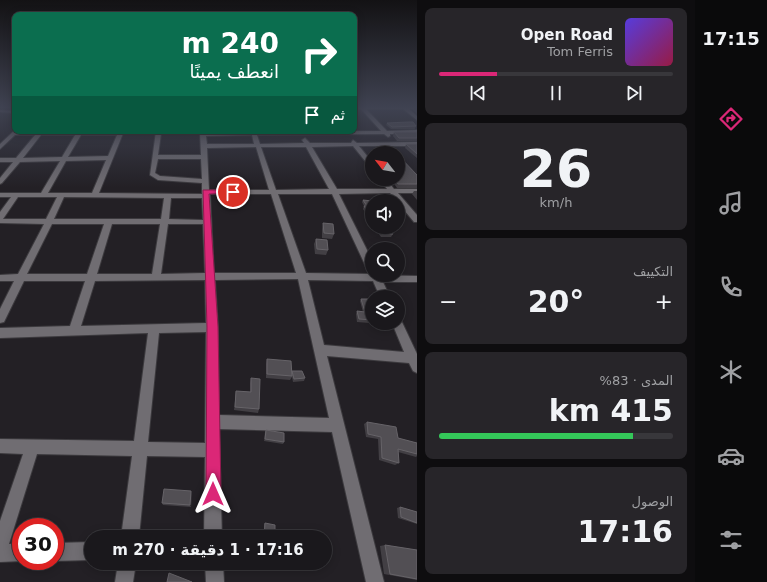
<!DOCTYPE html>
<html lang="ar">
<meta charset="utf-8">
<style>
body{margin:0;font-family:"DejaVu Sans",Cairo,sans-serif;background:#272529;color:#f1f3f6;direction:rtl;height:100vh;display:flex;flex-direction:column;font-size:15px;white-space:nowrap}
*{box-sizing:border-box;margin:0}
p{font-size:13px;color:#9fa0a3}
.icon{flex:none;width:22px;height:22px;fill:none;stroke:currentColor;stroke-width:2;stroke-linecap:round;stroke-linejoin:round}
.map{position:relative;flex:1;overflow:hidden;direction:ltr}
.drawer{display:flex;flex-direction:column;gap:8px;padding:8px;background:#0e0d0f;width:278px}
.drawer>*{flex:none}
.top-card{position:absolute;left:12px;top:12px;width:345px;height:122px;border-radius:8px;box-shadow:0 2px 10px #0003,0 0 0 1px #38373b;direction:rtl;background:#0b6e4f;color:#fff;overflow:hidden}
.needle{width:26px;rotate:301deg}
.buttons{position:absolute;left:365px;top:146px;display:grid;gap:8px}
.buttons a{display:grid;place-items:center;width:40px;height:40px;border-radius:50%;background:#1a181c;box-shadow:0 2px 10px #0003,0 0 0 1px #38373b;font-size:20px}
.speed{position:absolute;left:12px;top:518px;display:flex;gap:8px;font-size:20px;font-weight:700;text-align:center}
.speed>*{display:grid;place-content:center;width:52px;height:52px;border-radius:50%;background:#1a181c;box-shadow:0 2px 10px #0003,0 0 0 1px #38373b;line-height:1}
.speed .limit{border:6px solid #d22;background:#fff;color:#111}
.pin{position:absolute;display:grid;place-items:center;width:34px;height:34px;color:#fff;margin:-17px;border:2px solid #fff;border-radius:50%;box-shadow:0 1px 4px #0007}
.me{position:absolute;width:44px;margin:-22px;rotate:0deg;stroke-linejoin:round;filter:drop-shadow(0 0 3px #0008)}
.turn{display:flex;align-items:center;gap:14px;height:84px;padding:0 12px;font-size:18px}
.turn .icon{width:52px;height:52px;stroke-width:2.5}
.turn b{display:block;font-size:28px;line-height:34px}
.then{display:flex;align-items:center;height:38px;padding:0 12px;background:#0003;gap:8px;font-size:15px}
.big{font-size:30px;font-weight:700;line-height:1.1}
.drawer .widget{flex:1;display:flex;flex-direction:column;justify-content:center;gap:6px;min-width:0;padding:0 14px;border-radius:8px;background:#272529}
.drawer .dial{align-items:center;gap:0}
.dial b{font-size:52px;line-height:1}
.song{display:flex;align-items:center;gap:12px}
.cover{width:48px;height:48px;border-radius:6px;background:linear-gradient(135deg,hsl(250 70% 55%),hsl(340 70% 35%))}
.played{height:4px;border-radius:2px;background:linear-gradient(90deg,#db2777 25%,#38373b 25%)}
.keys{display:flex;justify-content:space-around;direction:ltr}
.heat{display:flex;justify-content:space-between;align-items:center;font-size:22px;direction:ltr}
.charge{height:6px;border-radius:3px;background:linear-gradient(90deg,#34c759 83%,#38373b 0)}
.trip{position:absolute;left:84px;top:530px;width:248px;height:40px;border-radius:20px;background:#1a181c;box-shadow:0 2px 10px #0003,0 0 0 1px #38373b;font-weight:700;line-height:40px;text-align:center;direction:rtl}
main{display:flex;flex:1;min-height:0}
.tab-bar{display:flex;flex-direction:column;width:72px;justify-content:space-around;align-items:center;background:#0a0a0b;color:#9fa0a3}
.tab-bar .icon{width:28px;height:28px}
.tab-bar .on{color:#db2777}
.tab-bar b{font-size:18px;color:#f1f3f6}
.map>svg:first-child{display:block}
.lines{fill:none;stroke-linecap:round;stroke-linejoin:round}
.minor-casing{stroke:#3c3a3e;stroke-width:2}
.minor{fill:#706d72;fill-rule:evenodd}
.wall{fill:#423f44}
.shaded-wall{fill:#2f2c31}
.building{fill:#524f54;stroke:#666368}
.route{fill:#db2777;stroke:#8e194d}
</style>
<main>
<nav class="tab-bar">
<b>17:15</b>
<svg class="icon on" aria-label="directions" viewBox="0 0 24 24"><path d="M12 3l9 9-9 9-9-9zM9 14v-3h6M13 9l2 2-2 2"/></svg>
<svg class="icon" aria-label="music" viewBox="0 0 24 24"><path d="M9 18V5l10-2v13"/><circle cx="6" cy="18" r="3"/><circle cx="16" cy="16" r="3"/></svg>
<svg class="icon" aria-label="phone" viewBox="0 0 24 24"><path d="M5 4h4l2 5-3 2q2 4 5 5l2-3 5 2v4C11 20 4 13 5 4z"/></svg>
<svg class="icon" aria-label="climate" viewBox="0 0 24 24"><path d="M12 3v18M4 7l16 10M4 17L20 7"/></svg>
<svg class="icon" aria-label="car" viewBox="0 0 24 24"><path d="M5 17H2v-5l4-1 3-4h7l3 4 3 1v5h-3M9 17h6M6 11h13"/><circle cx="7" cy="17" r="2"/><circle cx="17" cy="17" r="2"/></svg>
<svg class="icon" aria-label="filters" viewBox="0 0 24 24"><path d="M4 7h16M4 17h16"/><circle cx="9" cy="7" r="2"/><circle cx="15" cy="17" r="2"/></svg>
</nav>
<section class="drawer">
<div class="widget">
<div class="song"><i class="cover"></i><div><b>Open Road</b><p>Tom Ferris</p></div></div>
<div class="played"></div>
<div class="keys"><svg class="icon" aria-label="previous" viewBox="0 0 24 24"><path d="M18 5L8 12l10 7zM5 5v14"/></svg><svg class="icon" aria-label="pause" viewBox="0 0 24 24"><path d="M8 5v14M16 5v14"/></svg><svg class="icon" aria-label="next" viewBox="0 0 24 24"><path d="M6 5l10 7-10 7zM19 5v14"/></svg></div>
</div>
<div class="widget dial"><b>26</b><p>km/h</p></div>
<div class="widget"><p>التكييف</p>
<div class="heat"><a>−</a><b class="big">20°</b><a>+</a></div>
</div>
<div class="widget"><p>المدى · 83%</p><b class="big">415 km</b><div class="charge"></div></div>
<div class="widget"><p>الوصول</p><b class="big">17:16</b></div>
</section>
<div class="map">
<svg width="417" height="582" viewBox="0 0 417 582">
<rect width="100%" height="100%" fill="#232025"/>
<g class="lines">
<defs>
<g id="minor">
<path d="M354,107H417V109H409L417,116V120L403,109H366L387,131L417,130V134H390V136L388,137L384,134L257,135L260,144L304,143L302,140L305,138L310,143H351L353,140L357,143L417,142V146H359L372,162V168L370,167L353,146L312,147L337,189H387L379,179H386L394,189H417V193H398L417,215V222H414L390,193L339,194L372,260V272L367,269L332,194H278L306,273L371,274L372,272V275L417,276V282H383L390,297H380L373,281L308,280L324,345L404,352L392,323H398V319L401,320L417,354V373L413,371L409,363L327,356L384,582H366L332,432L219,429L222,537H204L205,457L147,456L139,537H121L132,456L37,454L9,544H21V561H23L0,562V521L23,454L0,453V439L134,441L148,333L0,338V328L70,326L85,281H24L4,322L0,323V309L14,281H0V275L18,274L44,224L0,223V212L11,197H0V193H41L60,161L20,162L2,183L0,184V178L13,162H0V158H16L35,135H15L0,149V144L15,130V131H124L99,193L202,194V183L158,180L150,175L156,131H206V132L381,131L361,109H354ZM161,134H200L201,155H158ZM41,135H75L62,157L23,158ZM81,135H117L108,156L68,157ZM252,135L254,144H207L206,136ZM256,147L269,190H209L207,148ZM261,147H306L329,189L276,190ZM158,159H201L202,179L160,176L155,173ZM106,160L92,193H48L66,161ZM210,194H271L296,273H214ZM18,197H57L46,219H3ZM64,197L164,198L161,219H54ZM171,198H202L203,220L169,219ZM52,224H104L87,274H27ZM112,224H160L152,274H97ZM168,224H203L205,273L161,274ZM298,279L329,418L219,415L218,327L215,280ZM205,280L206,323L81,326L95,281ZM206,332L205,443L148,442L159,333Z"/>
<path d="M0,110L15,111V113L0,112Z"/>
<path d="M91,542V560L55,561V543Z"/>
<path d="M118,563H136L133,582H115Z"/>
<path d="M205,563H223L224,582H206Z"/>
</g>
</defs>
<use href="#minor" class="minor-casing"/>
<use href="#minor" class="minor"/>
</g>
<g class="wall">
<path d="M414,108H417V114L413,110Z"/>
<path d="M387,123L416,126L415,129H391L386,125Z"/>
<path d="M394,132H417V141H397L393,136Z"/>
<path d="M406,144H417V158L405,148Z"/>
<path d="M417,175V188H397L391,179H398Z"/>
<path d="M414,191H417V200L412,194Z"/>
<path d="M363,200L372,201V223L363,209L364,206L362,202Z"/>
<path d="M323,223L334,234L332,239L322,238V229Z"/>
<path d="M374,227H388L393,234L391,237H381Z"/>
<path d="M316,239L328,250L326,255L315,254L314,244Z"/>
<path d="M361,299H372V323H383L382,324L357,322L356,314L357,311L363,312L360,301Z"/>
<path d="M267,359L305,378L304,381L293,382L292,377L290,380L266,378V364Z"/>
<path d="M251,378L259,409L258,413L234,410L236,391L250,392V383Z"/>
<path d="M367,422L398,438L417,443V456L416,457L398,452L399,463L395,465L379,460L378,439L366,437L364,424Z"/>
<path d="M266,430L284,442L283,444L264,441L265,432Z"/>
<path d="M192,493L191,507L163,505L162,503Z"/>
<path d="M400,507L417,512V524L398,518L397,508Z"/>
<path d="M265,523L275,537H264V524Z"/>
<path d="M385,545L417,550V580L384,574L380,546Z"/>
</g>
<path class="shaded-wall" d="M191,491L192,493L191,507L190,505Z"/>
<g class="building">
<path d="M408,122H413L416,126L392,127L387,123Z"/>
<path d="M394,132H417V138H399Z"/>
<path d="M406,144H417V154Z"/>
<path d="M379,151H394L396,153H381Z"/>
<path d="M398,155L417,175V184H398L395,179H398Z"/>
<path d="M363,200L372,201V219L364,206H367Z"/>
<path d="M323,223L333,224L334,234L324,233Z"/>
<path d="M377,227H388L393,234H382Z"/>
<path d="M316,239L327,240L328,250L317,249Z"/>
<path d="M361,299H372V320L359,319L357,311L365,312Z"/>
<path d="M267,359L291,361L292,376L267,374Z"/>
<path d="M292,371H302L305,378L294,379Z"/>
<path d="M251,378L260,379L259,409L235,407L236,391L251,392Z"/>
<path d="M367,422L396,427L398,438L417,443V454L398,449L399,463L382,458L381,437L368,434Z"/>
<path d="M266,430L284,433V442L265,439Z"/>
<path d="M164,489L191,491L190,505L162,503Z"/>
<path d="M400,507L417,512V523L401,517Z"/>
<path d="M265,523L275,525V537H264Z"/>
<path d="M246,532L247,537H228V533Z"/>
<path d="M385,545L417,550V579L390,574Z"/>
<path d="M169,573L192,582H167Z"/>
</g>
<linearGradient id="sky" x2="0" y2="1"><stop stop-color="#131214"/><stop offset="0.57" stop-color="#3f4251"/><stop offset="1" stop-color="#3f4251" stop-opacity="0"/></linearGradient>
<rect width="417" height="188" fill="url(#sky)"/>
<path class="route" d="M203,190H233L236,192L233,193L209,194L218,327L221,494L218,499L213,501L208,499L206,494L207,327Z"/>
</svg>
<div class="buttons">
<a><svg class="needle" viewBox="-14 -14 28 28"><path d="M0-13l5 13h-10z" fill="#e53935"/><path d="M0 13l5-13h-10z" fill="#9fa0a3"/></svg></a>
<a><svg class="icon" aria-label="sound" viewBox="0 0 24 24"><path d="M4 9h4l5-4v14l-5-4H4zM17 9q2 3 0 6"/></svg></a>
<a><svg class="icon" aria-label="search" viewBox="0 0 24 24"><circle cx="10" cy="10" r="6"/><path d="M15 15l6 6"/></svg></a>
<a><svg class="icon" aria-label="layers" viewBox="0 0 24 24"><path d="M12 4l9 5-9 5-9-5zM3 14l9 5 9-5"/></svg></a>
</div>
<div class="speed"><div class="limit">30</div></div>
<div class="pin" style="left:233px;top:192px;background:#d93025"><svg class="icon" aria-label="arrive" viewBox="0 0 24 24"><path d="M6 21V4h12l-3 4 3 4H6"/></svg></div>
<svg class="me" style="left:213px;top:494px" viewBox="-20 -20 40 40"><path d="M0-17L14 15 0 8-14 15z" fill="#db2777" stroke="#fff" stroke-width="4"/></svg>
<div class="trip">17:16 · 1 دقيقة · 270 m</div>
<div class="top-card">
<div class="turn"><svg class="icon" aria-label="right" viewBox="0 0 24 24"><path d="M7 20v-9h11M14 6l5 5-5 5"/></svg><div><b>240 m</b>انعطف يمينًا</div></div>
<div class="then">ثم<svg class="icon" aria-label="arrive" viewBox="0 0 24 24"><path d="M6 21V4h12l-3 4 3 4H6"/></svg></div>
</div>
</div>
</main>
